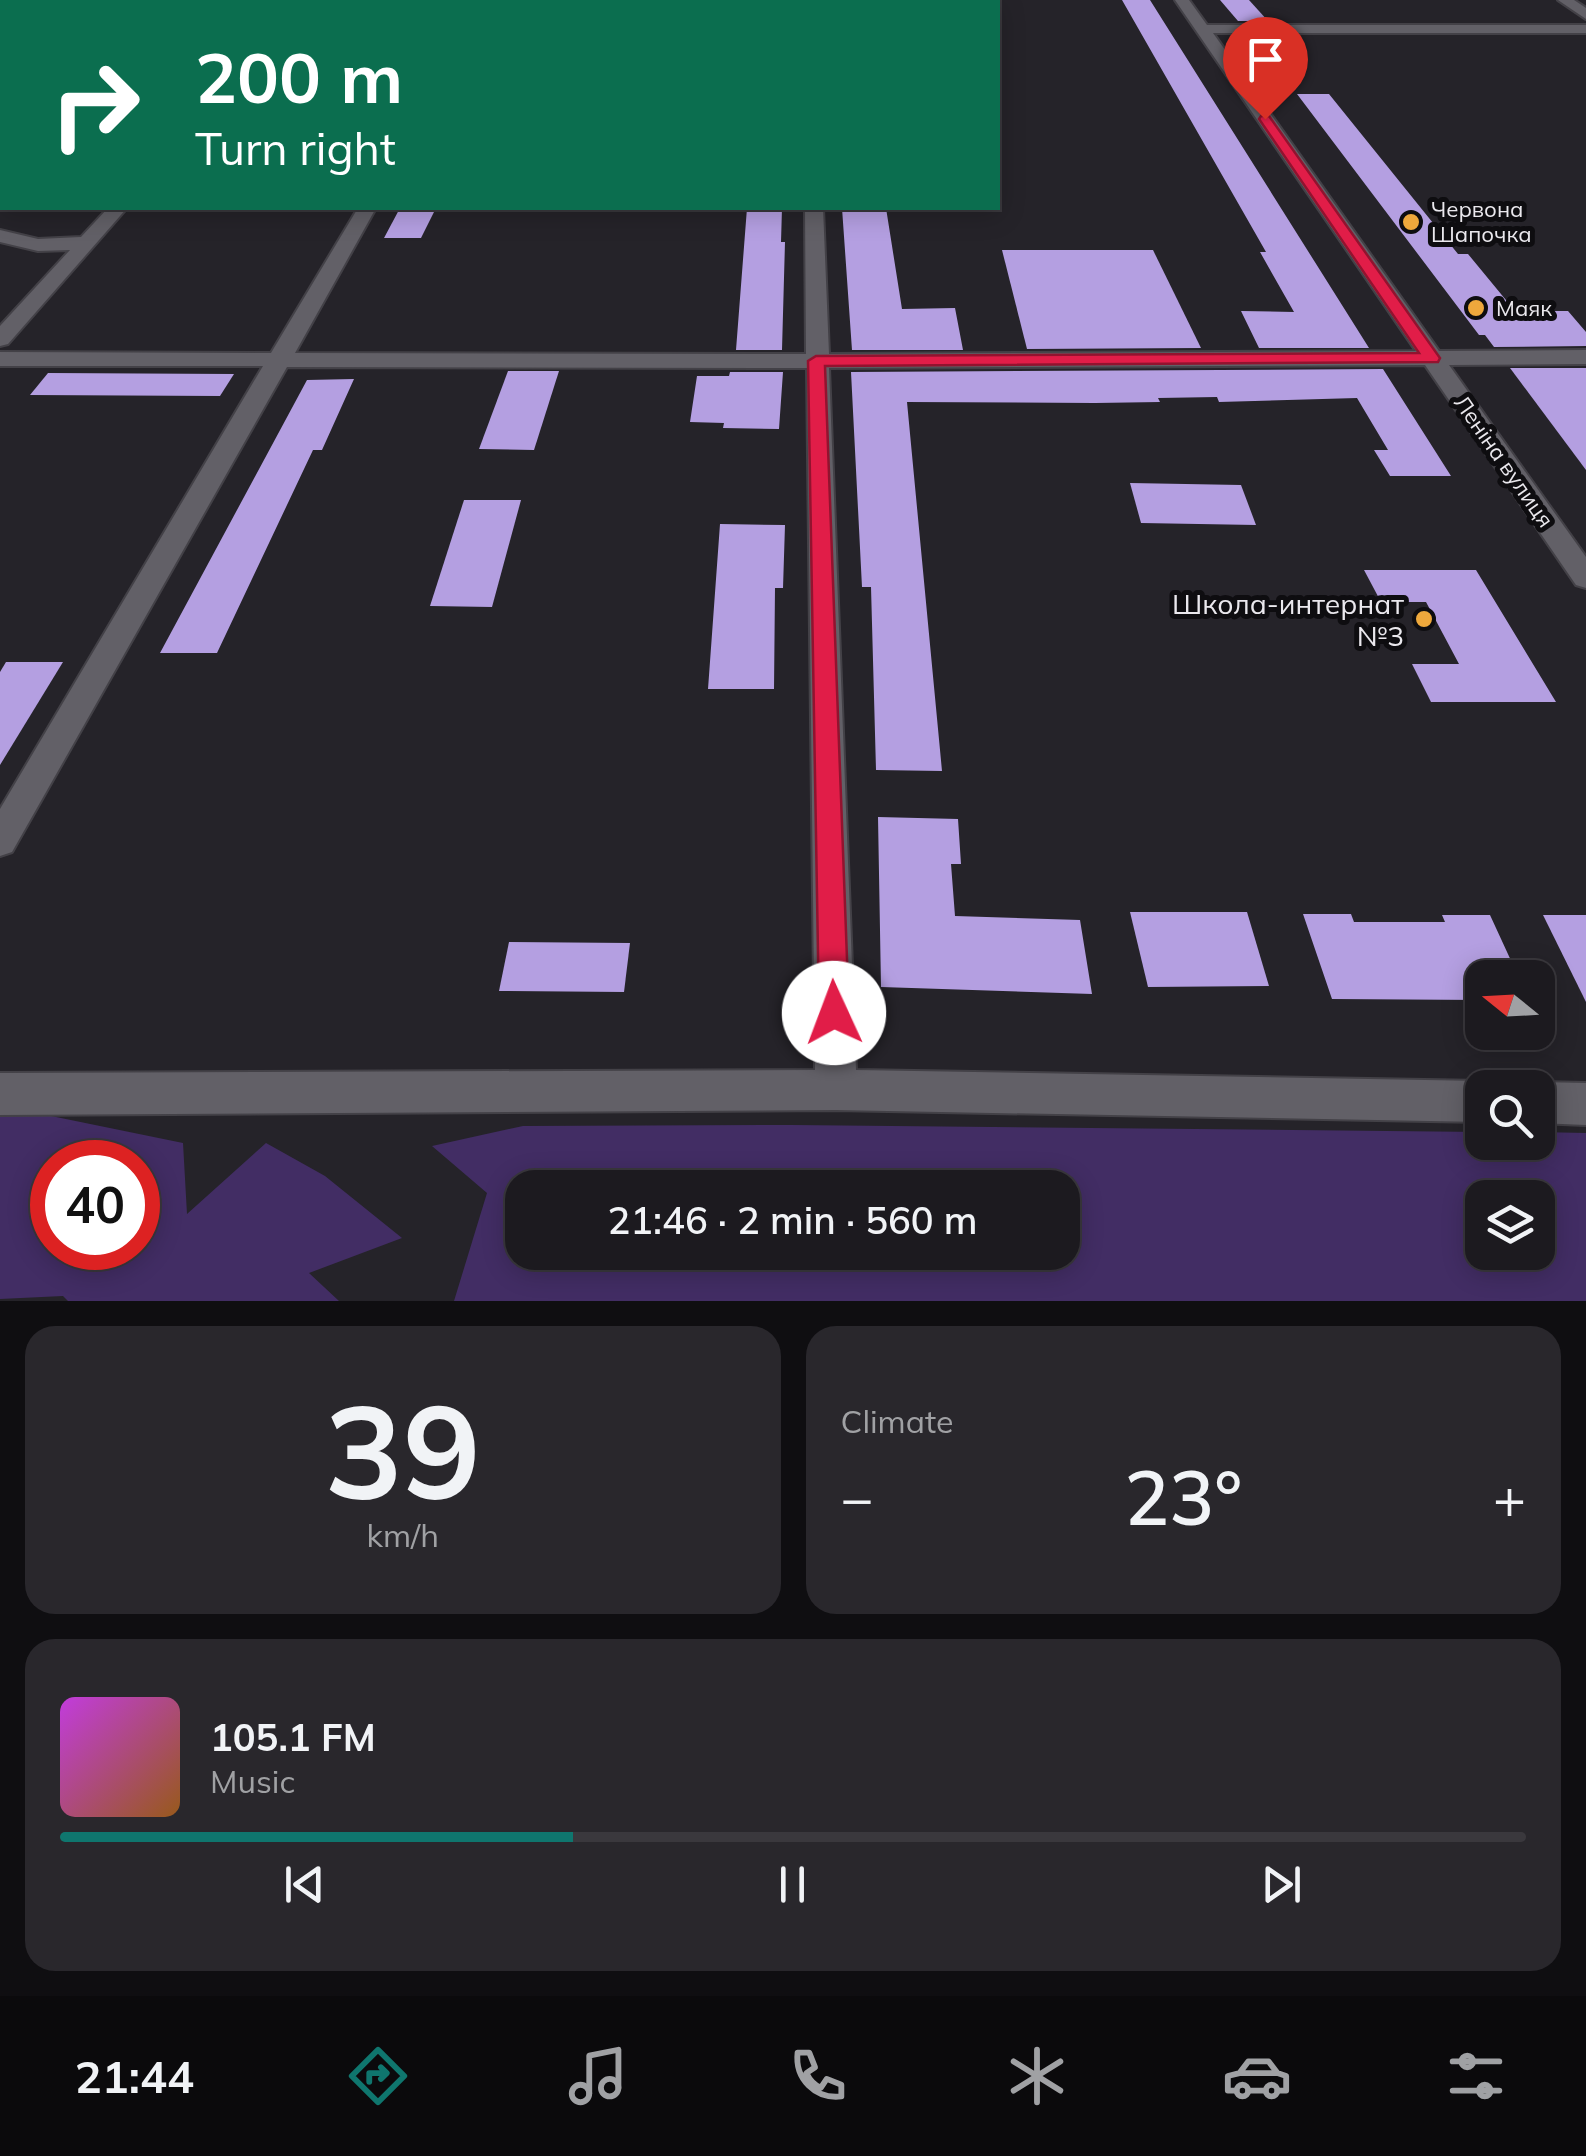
<!DOCTYPE html>
<meta charset="utf-8">
<style>
body{margin:0;font-family:Mulish,sans-serif;background:#29272c;color:#f1f3f6;height:100vh;display:flex;flex-direction:column;font-size:38px;white-space:nowrap}
*{box-sizing:border-box;margin:0}
p{font-size:32px;color:#a0a1a4}
.icon{flex:none;width:55px;height:55px;fill:none;stroke:currentColor;stroke-width:2;stroke-linecap:round;stroke-linejoin:round}
.map{position:relative;height:1301px;overflow:hidden}
.sheet{display:flex;flex-direction:column;gap:25px;padding:25px;background:#0f0e11;flex:1}
.sheet>*{flex:none}
.banner{position:absolute;left:0px;top:0px;width:1000px;height:210px;box-shadow:0 5px 25px #0003,0 0 0 2px #3a383d;background:#0b6e4f;color:#fff;overflow:hidden}
.needle{width:65px;rotate:288deg}
.tools{position:absolute;left:1465px;top:960px;display:grid;gap:20px}
.tools a{display:grid;place-items:center;width:90px;height:90px;border-radius:20px;background:#1c1a1f;box-shadow:0 5px 25px #0003,0 0 0 2px #3a383d;font-size:50px}
.speed{position:absolute;left:30px;top:1140px;display:flex;gap:20px;font-size:50px;font-weight:700;text-align:center}
.speed>*{display:grid;place-content:center;width:130px;height:130px;border-radius:50%;background:#1c1a1f;box-shadow:0 5px 25px #0003,0 0 0 2px #3a383d;line-height:1}
.speed .limit{border:15px solid #d22;background:#fff;color:#111}
.pin{position:absolute;display:grid;place-items:center;width:85px;height:85px;color:#fff;margin:-102px -42px;border-radius:50% 50% 50% 0;rotate:-45deg;box-shadow:0 0 10px #0007}
.pin .icon{rotate:45deg}
.me{position:absolute;width:110px;margin:-55px;rotate:358deg;stroke-linejoin:round;filter:drop-shadow(0 0 8px #0008)}
.turn{display:flex;align-items:center;gap:35px;height:210px;padding:0 30px;font-size:45px}
.turn .icon{width:130px;height:130px;stroke-width:2.5}
.turn b{display:block;font-size:70px;line-height:85px}
.big{font-size:75px;font-weight:600;line-height:1.1}
.sheet .widget{flex:1;display:flex;flex-direction:column;justify-content:center;gap:15px;min-width:0;padding:0 35px;border-radius:30px;background:#29272c}
.sheet .dial{align-items:center;gap:0}
.dial b{font-size:130px;line-height:1}
.song{display:flex;align-items:center;gap:30px}
.cover{width:120px;height:120px;border-radius:15px;background:linear-gradient(135deg,hsl(290 70% 55%),hsl(30 70% 35%))}
.played{height:10px;border-radius:5px;background:linear-gradient(90deg,#0f766e 35%,#3a383d 35%)}
.keys{display:flex;justify-content:space-around;direction:ltr}
.heat{display:flex;justify-content:space-between;align-items:center;font-size:55px;direction:ltr}
.sheet .tiles{flex:1;display:grid;gap:25px;grid-template-columns:1fr 1fr}
.widget:last-child{grid-column:span 2}
.trip{position:absolute;left:505px;top:1170px;width:575px;height:100px;border-radius:30px;background:#1c1a1f;box-shadow:0 5px 25px #0003,0 0 0 2px #3a383d;font-weight:600;line-height:100px;text-align:center}
.tabs{display:flex;height:160px;justify-content:space-around;align-items:center;background:#0b0a0c;color:#a0a1a4}
.tabs .icon{width:70px;height:70px}
.tabs .on{color:#0f766e}
.tabs b{font-size:45px;color:#f1f3f6}
.map>svg:first-child{display:block}
.green{fill:#422d64;fill-rule:evenodd}
.building{fill:#b49fe1}
.lines{fill:none;stroke-linecap:round;stroke-linejoin:round}
.minor-casing{stroke:#434147;stroke-width:4}
.minor{fill:#626067;fill-rule:evenodd}
.route{fill:#e11d48;stroke:#92132f;stroke-width:2.5}
.poi-dot{fill:#eea83c;stroke:#0e0d10;stroke-width:4}
.labels{text-anchor:middle;dominant-baseline:central;stroke-width:10;stroke-linejoin:round;paint-order:stroke}
.far-poi-label{font-size:22px;fill:#eae8ed;stroke:#0e0d10;text-anchor:start}
.far-street-label{font-size:22px;fill:#eae8ed;stroke:#0e0d10}
.poi-label{font-size:28px;fill:#eae8ed;stroke:#0e0d10;text-anchor:end}
</style>
<div class="map">
<svg width="1586" height="1301" viewBox="0 0 1586 1301">
<rect width="100%" height="100%" fill="#252329"/>
<g class="green">
<path d="M0,1109H17L183,1143L187,1214L266,1143L325,1176L402,1238L309,1273L339,1301H68L63,1296L0,1299ZM52,1162H138V1248H52Z"/>
<path d="M793,1125L1482,1132V1142H1538V1132L1586,1133V1301H454L487,1193L432,1146L523,1126ZM522,1188H1062V1252H522ZM1482,1198H1538V1252H1482Z"/>
</g>
<g class="building">
<path d="M1122,0H1150L1369,348H1259L1241,311L1294,312L1260,252H1266Z"/>
<path d="M1220,0H1249L1268,21H1238Z"/>
<path d="M1297,94H1329L1458,254H1468L1515,311H1568L1586,332V346L1494,347L1485,335H1479Z"/>
<path d="M400,208H436L421,238H384Z"/>
<path d="M747,208H782L781,242H785L782,350H736Z"/>
<path d="M842,208H886L902,309L955,308L963,350H852Z"/>
<path d="M1002,250H1153L1201,348L1027,349Z"/>
<path d="M1510,368H1586V470Z"/>
<path d="M1383,369L1451,476H1390L1374,450H1388L1357,398L1219,402L1217,397L1158,398L1160,402L1095,403L907,402L942,771L876,770L871,587H862L851,372Z"/>
<path d="M508,371H559L534,450L479,449Z"/>
<path d="M730,372H783L779,429L723,428L724,423L690,422L697,376H729Z"/>
<path d="M48,373L234,374L220,396L30,395Z"/>
<path d="M354,379L322,450H313L217,653H160L307,380Z"/>
<path d="M1130,483L1241,485L1256,525L1141,523Z"/>
<path d="M464,500H521L492,607L430,606Z"/>
<path d="M720,524L785,525L783,588H775L774,689H708Z"/>
<path d="M1364,570H1476L1556,702H1431L1412,664H1459L1426,602H1381Z"/>
<path d="M6,662H63L0,765V672Z"/>
<path d="M878,817L958,819L961,864H951L955,916L1080,920L1092,994L881,987Z"/>
<path d="M1130,912H1247L1269,986L1148,987Z"/>
<path d="M1303,914H1351L1354,922H1445L1442,915H1490L1519,978H1482V1000L1332,999Z"/>
<path d="M1543,915H1586V1002Z"/>
<path d="M509,942L630,943L624,992L499,991Z"/>
</g>
<g class="lines">
<defs>
<g id="minor">
<rect x="803" y="0" width="14" height="2"/>
<path d="M1175,0H1189L1207,25H1586V33H1213L1439,351L1586,350V364L1449,365L1586,557V588L1576,585L1425,365L829,368L856,1070L1482,1081L1497,1088H1482V1122L836,1110L0,1115V1073L815,1070L807,368L287,367L12,852L0,856V809L263,366H0V352L271,353L358,208H376L295,353L806,354L805,208H823L829,354L1416,351Z"/>
<path d="M1558,0H1574L1586,8V19Z"/>
<rect x="0" y="75" width="2" height="10"/>
<path d="M108,208H127L8,344L0,346V326L70,250L38,251L0,242V230L38,239L81,237Z"/>
<path d="M1538,1082L1586,1083V1125L1538,1123V1088H1526Z"/>
</g>
</defs>
<use href="#minor" class="minor-casing"/>
<use href="#minor" class="minor"/>
</g>
<path class="route" d="M1261,116H1269L1440,358L1438,362L825,366L849,1013L845,1024L834,1028L824,1024L819,1013L808,361L816,356L1419,353L1259,119Z"/>
<g class="poi-dot">
<circle cx="1411" cy="222" r="10"/>
<circle cx="1476" cy="308" r="10"/>
<circle cx="1424" cy="619" r="10"/>
</g>
<g class="labels">
<g class="far-poi-label">
<text x="1431" y="209">Червона<tspan x="1431" dy="25">Шапочка</tspan></text>
<text x="1496" y="308">Маяк</text>
</g>
<g class="far-street-label">
<text transform="translate(1504 461) rotate(55)">Леніна вулиця</text>
</g>
<g class="poi-label">
<text x="1404" y="603">Школа-интернат<tspan x="1404" dy="32">№3</tspan></text>
</g>
</g>
</svg>
<div class="tools">
<a><svg class="needle" viewBox="-14 -14 28 28"><path d="M0-13l5 13h-10z" fill="#e53935"/><path d="M0 13l5-13h-10z" fill="#a0a1a4"/></svg></a>
<a><svg class="icon" aria-label="search" viewBox="0 0 24 24"><circle cx="10" cy="10" r="6"/><path d="M15 15l6 6"/></svg></a>
<a><svg class="icon" aria-label="layers" viewBox="0 0 24 24"><path d="M12 4l9 5-9 5-9-5zM3 14l9 5 9-5"/></svg></a>
</div>
<div class="speed"><div class="limit">40</div></div>
<div class="pin" style="left:1265px;top:119px;background:#d93025"><svg class="icon" aria-label="arrive" viewBox="0 0 24 24"><path d="M6 21V4h12l-3 4 3 4H6"/></svg></div>
<svg class="me" style="left:834px;top:1013px" viewBox="-20 -20 40 40"><circle r="19" fill="#fff"/><path d="M0-13L10 11 0 6-10 11z" fill="#e11d48"/></svg>
<div class="trip">21:46 · 2 min · 560 m</div>
<div class="banner">
<div class="turn"><svg class="icon" aria-label="right" viewBox="0 0 24 24"><path d="M7 20v-9h11M14 6l5 5-5 5"/></svg><div><b>200 m</b>Turn right</div></div>
</div>
</div>
<section class="sheet">
<div class="tiles">
<div class="widget dial"><b>39</b><p>km/h</p></div>
<div class="widget"><p>Climate</p>
<div class="heat"><a>−</a><b class="big">23°</b><a>+</a></div>
</div>
<div class="widget">
<div class="song"><i class="cover"></i><div><b>105.1 FM</b><p>Music</p></div></div>
<div class="played"></div>
<div class="keys"><svg class="icon" aria-label="previous" viewBox="0 0 24 24"><path d="M18 5L8 12l10 7zM5 5v14"/></svg><svg class="icon" aria-label="pause" viewBox="0 0 24 24"><path d="M8 5v14M16 5v14"/></svg><svg class="icon" aria-label="next" viewBox="0 0 24 24"><path d="M6 5l10 7-10 7zM19 5v14"/></svg></div>
</div>
</div>
</section>
<nav class="tabs">
<b>21:44</b>
<svg class="icon on" aria-label="directions" viewBox="0 0 24 24"><path d="M12 3l9 9-9 9-9-9zM9 14v-3h6M13 9l2 2-2 2"/></svg>
<svg class="icon" aria-label="music" viewBox="0 0 24 24"><path d="M9 18V5l10-2v13"/><circle cx="6" cy="18" r="3"/><circle cx="16" cy="16" r="3"/></svg>
<svg class="icon" aria-label="phone" viewBox="0 0 24 24"><path d="M5 4h4l2 5-3 2q2 4 5 5l2-3 5 2v4C11 20 4 13 5 4z"/></svg>
<svg class="icon" aria-label="climate" viewBox="0 0 24 24"><path d="M12 3v18M4 7l16 10M4 17L20 7"/></svg>
<svg class="icon" aria-label="car" viewBox="0 0 24 24"><path d="M5 17H2v-5l4-1 3-4h7l3 4 3 1v5h-3M9 17h6M6 11h13"/><circle cx="7" cy="17" r="2"/><circle cx="17" cy="17" r="2"/></svg>
<svg class="icon" aria-label="filters" viewBox="0 0 24 24"><path d="M4 7h16M4 17h16"/><circle cx="9" cy="7" r="2"/><circle cx="15" cy="17" r="2"/></svg>
</nav>
